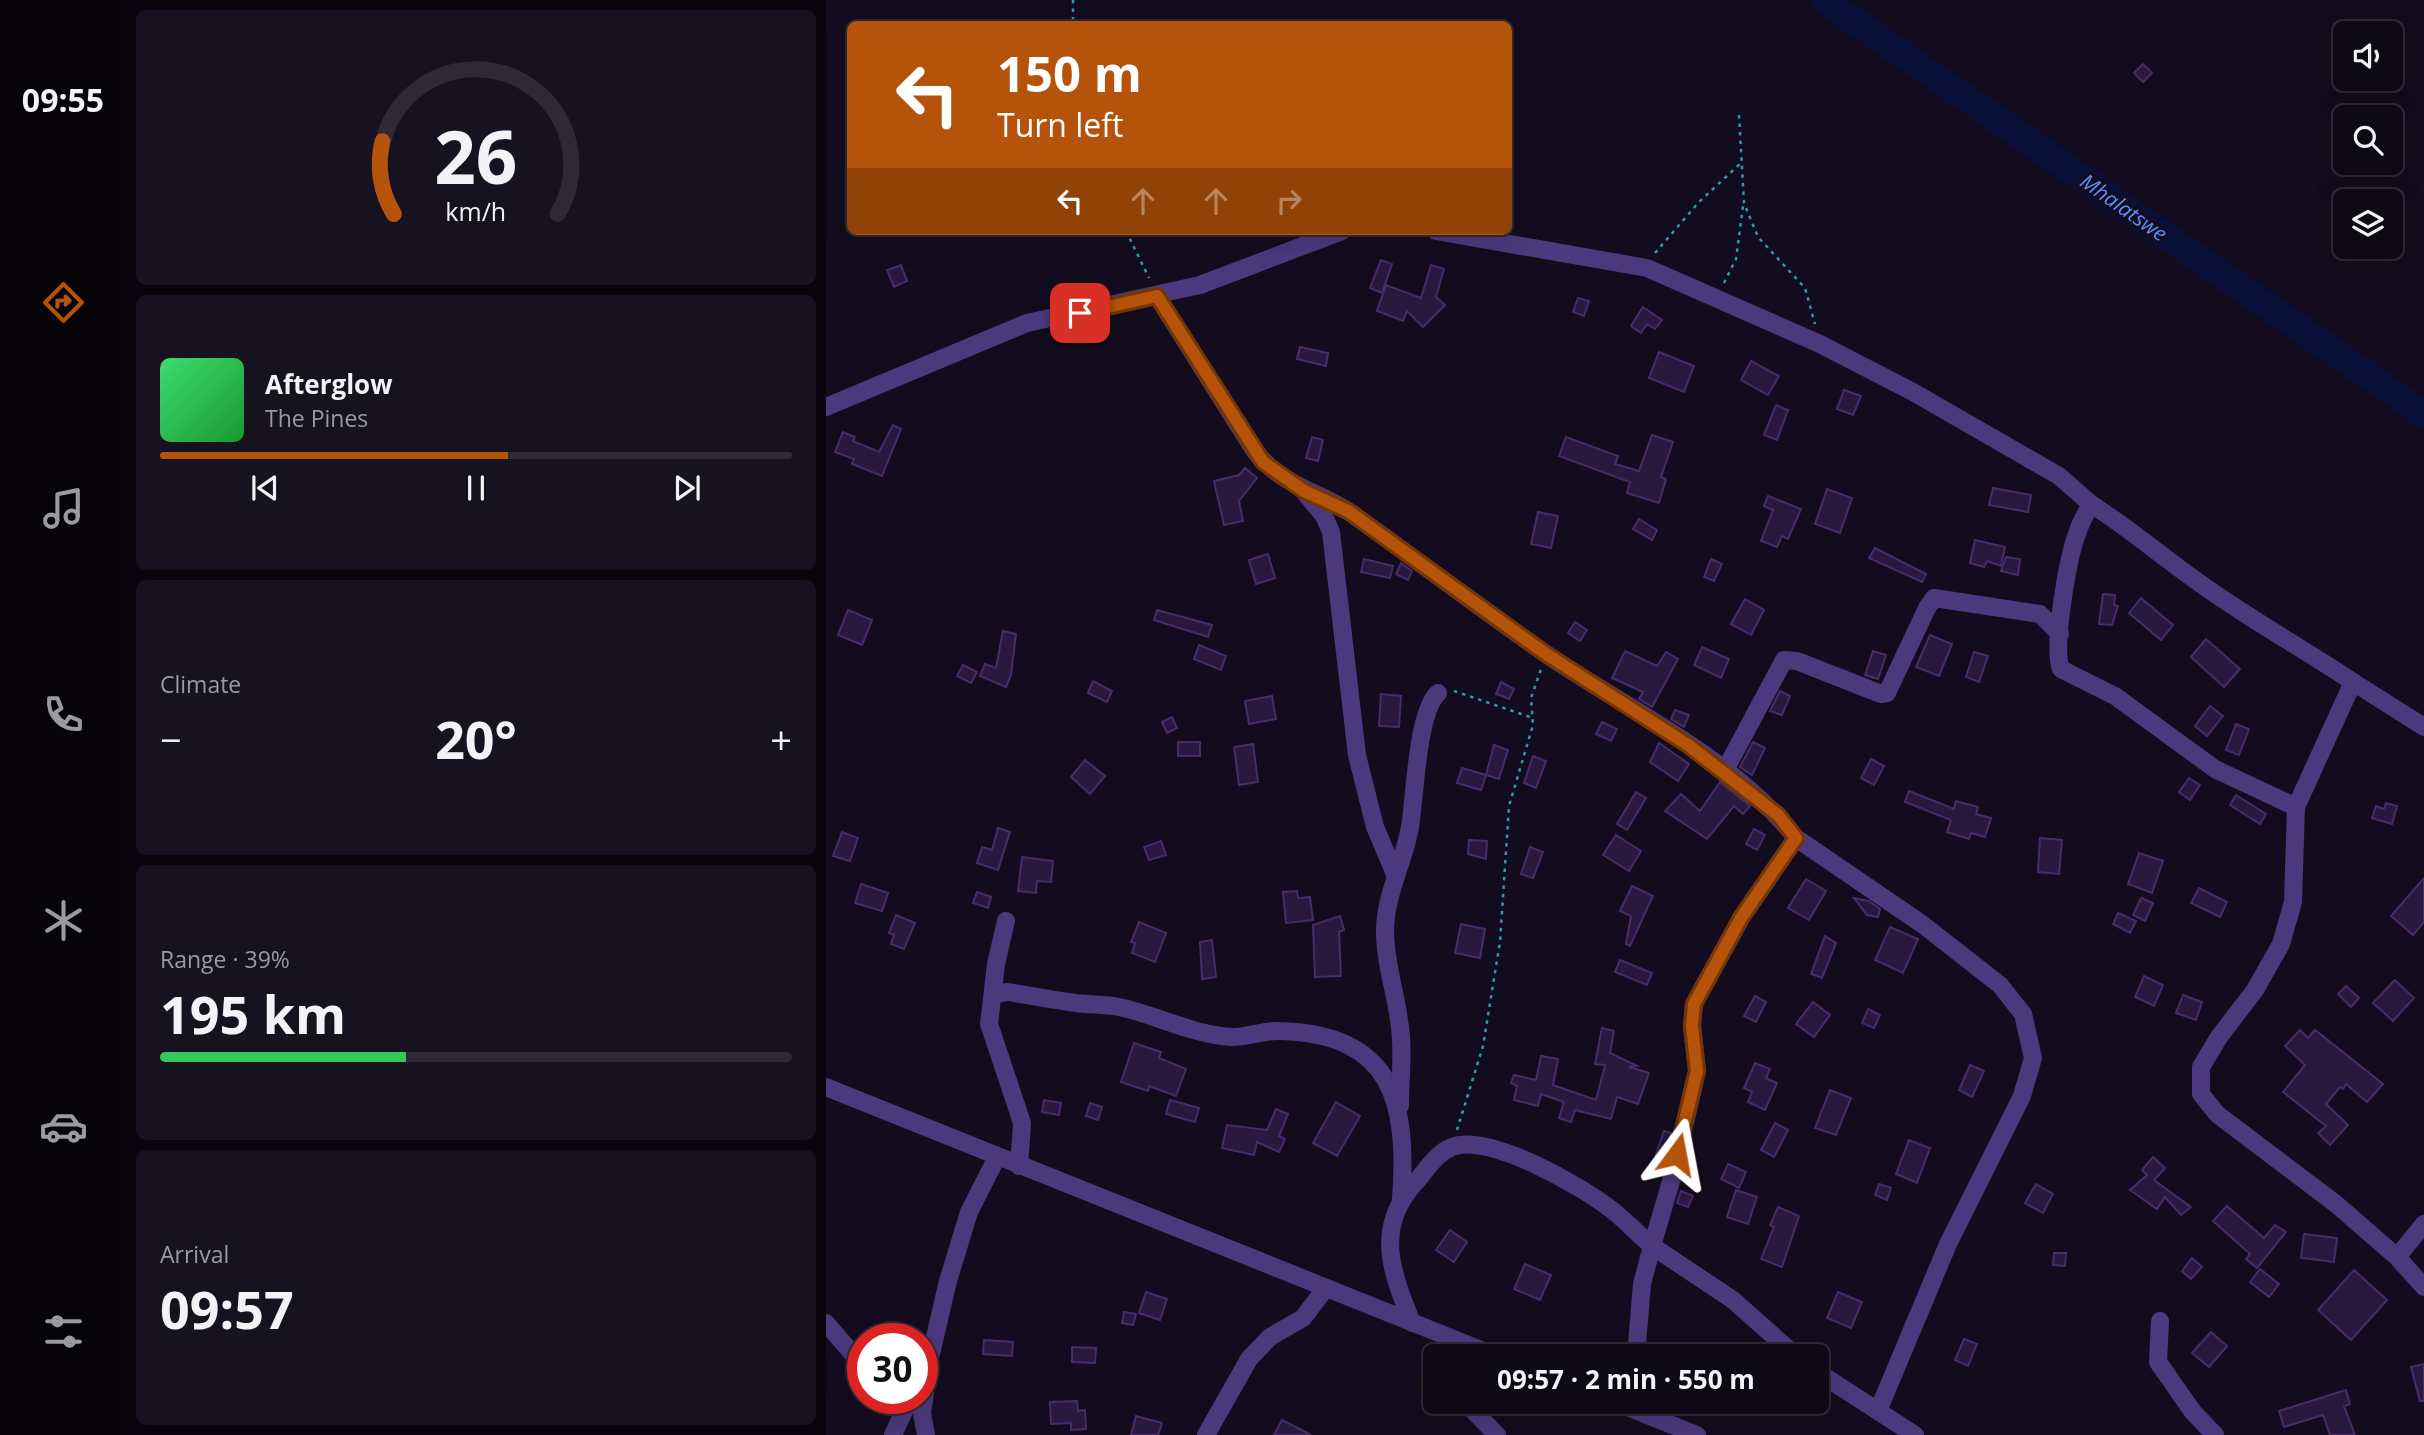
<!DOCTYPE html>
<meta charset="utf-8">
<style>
body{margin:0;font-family:"Open Sans",sans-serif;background:#17121f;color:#f1f3f6;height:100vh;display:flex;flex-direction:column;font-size:26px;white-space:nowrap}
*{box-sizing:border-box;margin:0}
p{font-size:23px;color:#9b9aa1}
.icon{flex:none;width:38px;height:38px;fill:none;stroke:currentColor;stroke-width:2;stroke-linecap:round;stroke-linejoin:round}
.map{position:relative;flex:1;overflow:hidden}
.sheet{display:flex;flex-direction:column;gap:10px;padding:10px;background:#08050c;width:700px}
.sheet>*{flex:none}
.guide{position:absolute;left:21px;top:21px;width:665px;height:214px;border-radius:10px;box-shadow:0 7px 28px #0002,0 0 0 2px #2e2a35;background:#b45309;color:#fff;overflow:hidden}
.controls{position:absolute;left:1507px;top:21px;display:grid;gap:14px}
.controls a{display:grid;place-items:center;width:70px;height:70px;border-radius:10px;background:#0e0916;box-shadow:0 7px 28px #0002,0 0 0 2px #2e2a35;font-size:35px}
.speed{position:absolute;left:21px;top:1323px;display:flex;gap:14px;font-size:35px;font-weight:700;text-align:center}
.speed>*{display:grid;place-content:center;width:91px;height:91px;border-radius:50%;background:#0e0916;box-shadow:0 7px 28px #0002,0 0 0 2px #2e2a35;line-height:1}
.speed .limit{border:10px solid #d22;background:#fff;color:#111}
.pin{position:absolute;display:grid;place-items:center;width:60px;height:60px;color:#fff;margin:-30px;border-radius:14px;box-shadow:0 4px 10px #0006}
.me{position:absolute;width:77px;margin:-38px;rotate:13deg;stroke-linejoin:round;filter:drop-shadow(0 0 5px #0008)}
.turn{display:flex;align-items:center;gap:24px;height:147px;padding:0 35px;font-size:32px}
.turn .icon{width:91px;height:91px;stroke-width:2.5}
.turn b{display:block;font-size:49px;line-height:60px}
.lanes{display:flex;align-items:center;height:66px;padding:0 35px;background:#0003;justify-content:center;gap:35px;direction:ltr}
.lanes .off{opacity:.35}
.big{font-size:52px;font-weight:700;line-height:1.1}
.sheet .card{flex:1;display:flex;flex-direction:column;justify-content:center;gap:10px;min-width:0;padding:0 24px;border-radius:10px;background:#17121f}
.sheet .dial{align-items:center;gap:0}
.dial svg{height:182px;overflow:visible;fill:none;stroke:#2e2a35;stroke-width:7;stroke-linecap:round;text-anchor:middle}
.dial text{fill:#f1f3f6;stroke:none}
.song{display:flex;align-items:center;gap:21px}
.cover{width:84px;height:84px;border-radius:10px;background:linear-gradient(135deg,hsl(140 70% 55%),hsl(130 70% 35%))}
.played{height:7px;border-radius:4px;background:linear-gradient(90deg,#b45309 55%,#2e2a35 55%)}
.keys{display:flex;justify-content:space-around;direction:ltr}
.heat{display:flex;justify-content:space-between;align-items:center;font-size:38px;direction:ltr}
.charge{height:10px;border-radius:5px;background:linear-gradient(90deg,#34c759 39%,#2e2a35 0)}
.trip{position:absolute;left:597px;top:1344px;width:406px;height:70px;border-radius:10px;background:#0e0916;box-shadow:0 7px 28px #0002,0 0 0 2px #2e2a35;font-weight:700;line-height:70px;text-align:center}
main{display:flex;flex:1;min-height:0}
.menu{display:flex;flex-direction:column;width:126px;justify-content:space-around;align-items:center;background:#060409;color:#9b9aa1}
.menu .icon{width:49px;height:49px}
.menu .on{color:#b45309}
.menu b{font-size:32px;color:#f1f3f6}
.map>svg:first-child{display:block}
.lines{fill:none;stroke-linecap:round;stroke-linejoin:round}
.river{stroke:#0a1139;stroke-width:28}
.building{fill:#29193e;stroke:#462c6a;stroke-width:2}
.path{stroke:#3098ac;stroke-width:2.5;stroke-dasharray:3.5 5;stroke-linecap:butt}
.minor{stroke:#4a397c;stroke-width:18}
.route-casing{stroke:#753606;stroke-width:18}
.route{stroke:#b45309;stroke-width:12}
.labels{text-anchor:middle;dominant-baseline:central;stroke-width:7;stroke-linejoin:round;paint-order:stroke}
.water-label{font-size:21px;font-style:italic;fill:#5c8efa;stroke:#130c1e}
</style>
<main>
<nav class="menu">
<b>09:55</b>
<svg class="icon on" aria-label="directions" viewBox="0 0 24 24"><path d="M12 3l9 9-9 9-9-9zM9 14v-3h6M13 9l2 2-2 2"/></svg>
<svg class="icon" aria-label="music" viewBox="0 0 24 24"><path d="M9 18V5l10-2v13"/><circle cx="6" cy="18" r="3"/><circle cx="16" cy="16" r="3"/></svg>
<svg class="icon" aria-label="phone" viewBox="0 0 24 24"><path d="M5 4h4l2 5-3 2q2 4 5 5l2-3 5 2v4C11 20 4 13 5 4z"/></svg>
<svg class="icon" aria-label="climate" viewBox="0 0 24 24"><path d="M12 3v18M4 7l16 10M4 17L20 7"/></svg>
<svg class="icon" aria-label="car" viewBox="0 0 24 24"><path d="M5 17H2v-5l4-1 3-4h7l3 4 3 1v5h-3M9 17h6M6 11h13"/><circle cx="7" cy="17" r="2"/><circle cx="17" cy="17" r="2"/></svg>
<svg class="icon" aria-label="filters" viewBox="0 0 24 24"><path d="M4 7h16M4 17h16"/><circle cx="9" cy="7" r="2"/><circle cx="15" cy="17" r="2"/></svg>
</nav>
<section class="sheet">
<div class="card dial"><svg viewBox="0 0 100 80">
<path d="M14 69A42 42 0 1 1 86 69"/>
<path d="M14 69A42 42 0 0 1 9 37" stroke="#b45309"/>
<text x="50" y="56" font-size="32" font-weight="700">26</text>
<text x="50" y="72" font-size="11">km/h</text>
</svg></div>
<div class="card">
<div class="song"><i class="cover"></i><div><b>Afterglow</b><p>The Pines</p></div></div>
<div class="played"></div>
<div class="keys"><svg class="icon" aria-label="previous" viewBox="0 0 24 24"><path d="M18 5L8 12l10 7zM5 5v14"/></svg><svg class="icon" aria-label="pause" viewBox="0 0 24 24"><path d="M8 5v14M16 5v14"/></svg><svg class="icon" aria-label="next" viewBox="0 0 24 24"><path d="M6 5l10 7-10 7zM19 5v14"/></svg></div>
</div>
<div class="card"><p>Climate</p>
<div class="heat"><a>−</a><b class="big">20°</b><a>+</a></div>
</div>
<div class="card"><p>Range · 39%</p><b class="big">195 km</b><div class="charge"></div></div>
<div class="card"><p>Arrival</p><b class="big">09:57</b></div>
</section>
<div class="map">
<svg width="1598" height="1435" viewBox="0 0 1598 1435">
<rect width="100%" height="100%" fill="#130c1e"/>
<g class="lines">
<path class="river" d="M998,0L1598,414"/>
</g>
<g class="building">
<path d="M1317,64L1326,73L1317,82L1308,73Z"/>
<path d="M555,260L566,264L556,293L544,288Z"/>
<path d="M75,265L81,281L68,287L61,270Z"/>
<path d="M605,265L618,269L610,297L619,305L597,327L581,311L577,321L551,311L560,285L595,298Z"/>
<path d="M752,298L763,301L758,316L747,312Z"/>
<path d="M817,307L836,320L829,329L821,324L815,333L805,326Z"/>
<path d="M474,347L502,353L500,366L471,359Z"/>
<path d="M833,352L868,366L858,392L823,378Z"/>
<path d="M925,361L953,376L942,395L915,380Z"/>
<path d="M1018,390L1035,396L1027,415L1011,409Z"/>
<path d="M950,405L962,410L951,440L938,435Z"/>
<path d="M67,425L75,429L56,476L26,464L28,459L9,452L17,432L29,437L27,441L53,452Z"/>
<path d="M826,435L847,442L835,477L840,479L833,503L801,493L804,482L733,456L740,437L792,456L789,464L813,471Z"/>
<path d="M486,437L497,440L492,461L480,458Z"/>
<path d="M419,468L431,478L413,501L417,521L398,525L388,481L413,475Z"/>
<path d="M1167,488L1205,495L1202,512L1163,505Z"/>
<path d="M1001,489L1026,498L1014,533L989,524Z"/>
<path d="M942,496L975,509L962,539L956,536L951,547L935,541L947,510L938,506Z"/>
<path d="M712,512L732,516L725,548L705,544Z"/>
<path d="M813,519L831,530L826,540L807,529Z"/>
<path d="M1149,540L1179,547L1175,566L1161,561L1158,567L1144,563Z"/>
<path d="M1049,548L1100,574L1096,582L1043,558Z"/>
<path d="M442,554L449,578L430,584L423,560Z"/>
<path d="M1180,557L1194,559L1192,575L1175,571Z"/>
<path d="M538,559L567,566L564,578L535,572Z"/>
<path d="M885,559L896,564L888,581L878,577Z"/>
<path d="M575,563L586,571L582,580L570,574Z"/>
<path d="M1277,594L1289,595L1288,605L1292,606L1286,625L1273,624Z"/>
<path d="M1315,598L1347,625L1335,640L1303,613Z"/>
<path d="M919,599L938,610L925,635L905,624Z"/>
<path d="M22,610L46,620L36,645L12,635Z"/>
<path d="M331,610L386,625L382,637L328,620Z"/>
<path d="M749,622L761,630L754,641L742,633Z"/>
<path d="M177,631L190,634L185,675L180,687L154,676L159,664L170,668Z"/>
<path d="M1104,635L1126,644L1113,676L1090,667Z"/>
<path d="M1380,639L1414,669L1398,687L1365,657Z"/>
<path d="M373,645L400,656L395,670L368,659Z"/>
<path d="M876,647L903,659L895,678L868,665Z"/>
<path d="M799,651L831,666L840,652L852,659L826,707L813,699L817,692L786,678Z"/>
<path d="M1047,651L1060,655L1052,679L1039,675Z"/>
<path d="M1148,652L1162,656L1153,682L1140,677Z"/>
<path d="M137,665L151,672L145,683L131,676Z"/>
<path d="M267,681L286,691L281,702L262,693Z"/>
<path d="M675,682L688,689L683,699L670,694Z"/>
<path d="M954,691L964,696L956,715L944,711Z"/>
<path d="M555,694L575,696L573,727L553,726Z"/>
<path d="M446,696L450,719L423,724L419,701Z"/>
<path d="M1384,706L1397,716L1381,736L1369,726Z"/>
<path d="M849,710L863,715L858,727L845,719Z"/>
<path d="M346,717L351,728L341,733L336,722Z"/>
<path d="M776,722L791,729L785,741L770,734Z"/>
<path d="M1410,724L1423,729L1413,755L1400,750Z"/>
<rect x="352" y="742" width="22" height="14"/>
<path d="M927,742L939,748L926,775L914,767Z"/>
<path d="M833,743L863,764L852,781L824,762Z"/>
<path d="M427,744L432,782L413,785L408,747Z"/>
<path d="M668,745L682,750L673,779L660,775Z"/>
<path d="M707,756L720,761L710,788L698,783Z"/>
<path d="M1045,759L1058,766L1048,785L1035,778Z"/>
<path d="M259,760L279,776L264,794L245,777Z"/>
<path d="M636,768L660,775L655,790L631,783Z"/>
<path d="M1363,778L1374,785L1364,800L1353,792Z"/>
<path d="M894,782L924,806L917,814L908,806L881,839L839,811L855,794L874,811Z"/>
<path d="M1083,791L1128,809L1130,801L1152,807L1150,814L1165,818L1159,837L1145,833L1143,839L1121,832L1125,820L1079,802Z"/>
<path d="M810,792L820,798L801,830L791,824Z"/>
<path d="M1410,795L1440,814L1434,824L1404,805Z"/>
<path d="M1560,803L1571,806L1566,824L1546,818L1550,806L1558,809Z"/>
<path d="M172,828L184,832L172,870L151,863L156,847L166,850Z"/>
<path d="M928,829L939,835L931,850L920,844Z"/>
<path d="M16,832L32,838L24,861L7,856Z"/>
<path d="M790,835L815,851L803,871L777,855Z"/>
<path d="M1214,838L1236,840L1233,874L1212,872Z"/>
<path d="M643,840L661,841L660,859L642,854Z"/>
<path d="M335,841L340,855L323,860L318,847Z"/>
<path d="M704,847L717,852L707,878L695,874Z"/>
<path d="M1313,853L1337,861L1326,893L1302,884Z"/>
<path d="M196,857L227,861L225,882L211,881L210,893L192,891Z"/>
<path d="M1598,878V922L1587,935L1565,916Z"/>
<path d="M980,879L1000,891L983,920L962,908Z"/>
<path d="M35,884L62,893L56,911L29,903Z"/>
<path d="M806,886L827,896L804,946L800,944L805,916L794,911Z"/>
<path d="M1373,888L1401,902L1394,917L1365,903Z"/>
<path d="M471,891L472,898L484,897L487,920L460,923L457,892Z"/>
<path d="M151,892L165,897L162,908L147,903Z"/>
<path d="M1028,898L1043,901L1054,909L1052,917L1041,915Z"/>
<path d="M1315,898L1327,903L1319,921L1307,915Z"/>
<path d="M1292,913L1310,921L1304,933L1287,924Z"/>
<path d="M70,915L89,923L78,949L65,944L68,935L63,933Z"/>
<path d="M514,916L518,930L513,932L515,976L489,977L487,925Z"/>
<path d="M313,922L340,933L329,962L306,953L309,943L305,942Z"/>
<path d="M635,924L659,929L654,958L629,953Z"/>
<path d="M1064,927L1092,939L1077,973L1049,960Z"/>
<path d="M999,936L1010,943L996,978L985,974Z"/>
<path d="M386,940L390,977L376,979L374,942Z"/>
<path d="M794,960L826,973L821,985L789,972Z"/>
<path d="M1318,976L1337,985L1328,1006L1309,997Z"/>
<path d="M1569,980L1588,998L1567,1021L1547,1003Z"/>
<path d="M1520,986L1533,998L1525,1007L1512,994Z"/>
<path d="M1357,995L1376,1002L1370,1020L1350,1013Z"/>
<path d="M929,996L940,1002L930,1022L918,1016Z"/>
<path d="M987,1002L1004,1015L988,1037L970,1024Z"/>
<path d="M1042,1009L1054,1015L1048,1028L1036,1023Z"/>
<path d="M776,1028L788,1031L784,1053L811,1066L803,1067L823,1073L812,1104L791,1097L785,1119L749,1110L745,1122L733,1118L738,1102L715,1094L712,1106L688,1100L691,1086L685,1083L688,1075L710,1080L715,1056L732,1059L727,1085L770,1100L779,1065L769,1064Z"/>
<path d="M1474,1030L1482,1038L1489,1030L1557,1084L1541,1102L1520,1084L1517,1089L1514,1087L1500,1104L1522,1125L1504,1145L1492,1133L1500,1126L1457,1092L1479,1065L1459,1046Z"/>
<path d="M308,1043L335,1052L333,1058L360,1069L350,1096L323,1086L322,1091L295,1082Z"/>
<path d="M929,1063L944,1069L940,1078L951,1083L939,1110L922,1102L926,1092L918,1088Z"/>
<path d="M1144,1065L1158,1071L1146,1097L1133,1090Z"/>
<path d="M1004,1090L1025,1098L1010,1135L989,1128Z"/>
<path d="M218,1100L235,1103L233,1115L216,1112Z"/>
<path d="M344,1100L373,1108L369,1122L340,1114Z"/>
<path d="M510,1102L534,1116L511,1156L487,1143Z"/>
<path d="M264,1103L276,1107L272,1120L260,1116Z"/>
<path d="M450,1109L462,1114L453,1136L459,1139L453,1152L431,1142L428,1155L396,1148L401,1125L441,1130Z"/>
<path d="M949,1123L962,1130L948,1157L935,1150Z"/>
<path d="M838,1131L845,1133L838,1161L829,1157Z"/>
<path d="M1083,1140L1104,1148L1091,1183L1070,1174Z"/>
<path d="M1327,1157L1339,1168L1328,1180L1365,1207L1355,1215L1339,1197L1331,1209L1304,1190L1321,1175L1316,1170Z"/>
<path d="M902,1164L920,1172L913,1188L895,1179Z"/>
<path d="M1053,1184L1065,1188L1061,1200L1049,1195Z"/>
<path d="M1210,1184L1227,1194L1217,1213L1199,1203Z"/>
<path d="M910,1190L931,1197L922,1224L901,1217Z"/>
<path d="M855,1191L867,1196L862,1207L851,1203Z"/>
<path d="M1401,1206L1438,1238L1449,1225L1460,1232L1431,1268L1420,1259L1424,1254L1387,1221Z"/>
<path d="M952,1207L973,1216L956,1267L935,1259L948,1227L944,1225Z"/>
<path d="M624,1230L641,1242L628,1262L610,1250Z"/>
<path d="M1478,1234L1511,1238L1508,1262L1475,1258Z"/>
<path d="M1228,1253H1240L1239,1266L1227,1265Z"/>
<path d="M1366,1258L1376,1267L1365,1279L1356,1271Z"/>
<path d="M699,1264L725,1275L714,1300L688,1289Z"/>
<path d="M1434,1269L1453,1284L1443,1297L1424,1282Z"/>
<path d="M1528,1270L1561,1300L1525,1340L1492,1310Z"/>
<path d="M320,1292L341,1299L334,1320L313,1313Z"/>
<path d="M1012,1292L1036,1302L1025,1328L1001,1318Z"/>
<path d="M298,1312L310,1314L307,1325L296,1323Z"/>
<path d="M1385,1332L1401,1346L1383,1367L1366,1353Z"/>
<path d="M1138,1339L1151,1344L1142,1366L1129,1360Z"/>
<path d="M158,1340L187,1342L186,1356L157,1354Z"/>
<path d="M246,1347L270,1348L269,1363L246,1362Z"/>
<path d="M1598,1364V1401H1594L1585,1367Z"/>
<path d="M1520,1390L1524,1404L1518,1406L1529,1435H1504L1497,1415L1458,1427L1453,1411Z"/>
<path d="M251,1401L252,1411L259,1410L260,1429L245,1430V1423L225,1424L224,1402Z"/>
<path d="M310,1416L336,1423L332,1435H305Z"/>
<path d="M456,1420L485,1435H448Z"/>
</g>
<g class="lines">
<g class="path">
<path d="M247,0V24"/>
<path d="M913,115L918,203L932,237L979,288L989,324"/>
<path d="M300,231L323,278"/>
<path d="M829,253L873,202L916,162"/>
<path d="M898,283L910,259L917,206"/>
<path d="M628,691L707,718"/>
<path d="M631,1130L657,1046L674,942L683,806L707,725L705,698L715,669"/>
</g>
<g class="minor">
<path d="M610,231L821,268L994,344L1087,392L1233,476L1265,504C1260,513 1254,523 1251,534C1242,557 1226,648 1235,669L1289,696L1389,769L1470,807"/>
<path d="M331,296L428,450C457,488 490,489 525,513C590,559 656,610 723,656C806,712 907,758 970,838L915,918L868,1004L866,1026L871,1071L846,1178L826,1246C812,1234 800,1221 786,1210C757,1187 662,1132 626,1147C610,1153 599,1172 588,1184C548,1229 566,1273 586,1323"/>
<path d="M0,407L201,323L374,285L516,231"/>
<path d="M480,494L498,516L505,532L531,755L549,827L569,874"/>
<path d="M1265,504C1306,530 1342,562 1382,589C1429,622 1479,650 1527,682"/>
<path d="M1598,727L1527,682L1470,807L1467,902L1455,944L1429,990L1393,1037L1375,1067V1094L1391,1114L1510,1204L1571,1257L1598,1287"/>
<path d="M898,772L958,660L971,661L1055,694L1061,693L1101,608L1108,598L1214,614L1234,634"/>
<path d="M970,838L1096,924L1174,985L1197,1014L1207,1058L1196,1096L1122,1244L1052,1411"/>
<path d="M180,921L170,964L163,1024L196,1123L193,1166"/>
<path d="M167,994L182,992C205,996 228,1000 250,1003C264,1005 279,1004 293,1007C331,1015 367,1035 406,1037C422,1037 438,1030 454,1031C567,1034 582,1102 575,1199"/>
<path d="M0,1087L670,1356"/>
<path d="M574,1106C574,1078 578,1048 573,1020C569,990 559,962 559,931C559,895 578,862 584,827C589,797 591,712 612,693"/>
<path d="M1571,1257L1598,1224"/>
<path d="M1334,1321L1332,1362L1367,1412L1389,1435"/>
<path d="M0,1323L37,1366"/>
<path d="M810,1356L816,1284L826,1246L907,1300L970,1356"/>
<path d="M990,1371L1089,1435"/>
<path d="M639,1402L671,1435"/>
<path d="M789,1402L871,1435"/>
<path d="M67,1435L84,1398"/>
<path d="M100,1435L96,1413L104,1358L122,1281L143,1212L171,1157"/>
<path d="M380,1435L423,1359L444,1337L477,1318L499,1289"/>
</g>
</g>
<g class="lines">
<defs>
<path id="route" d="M254,313L331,296L437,462L478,491L522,511L720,654L862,745L952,815L970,838L915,918L868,1004L866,1026L871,1071L851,1154"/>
</defs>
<use href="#route" class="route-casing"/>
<use href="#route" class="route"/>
</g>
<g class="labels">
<g class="water-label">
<text transform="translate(1298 207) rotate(35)">Mhalatswe</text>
</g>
</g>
</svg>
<div class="controls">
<a><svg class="icon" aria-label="sound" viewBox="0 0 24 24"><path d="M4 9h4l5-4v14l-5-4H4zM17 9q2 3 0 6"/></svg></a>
<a><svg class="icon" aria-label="search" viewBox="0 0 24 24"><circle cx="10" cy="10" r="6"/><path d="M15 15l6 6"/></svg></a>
<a><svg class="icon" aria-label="layers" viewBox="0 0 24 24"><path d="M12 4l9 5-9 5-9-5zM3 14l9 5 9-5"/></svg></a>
</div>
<div class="speed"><div class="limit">30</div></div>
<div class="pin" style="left:254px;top:313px;background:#d93025"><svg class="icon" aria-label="arrive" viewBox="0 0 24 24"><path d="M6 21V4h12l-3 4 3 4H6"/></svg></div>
<svg class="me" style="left:851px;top:1154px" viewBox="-20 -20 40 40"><path d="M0-17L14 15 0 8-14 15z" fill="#b45309" stroke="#fff" stroke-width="4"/></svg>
<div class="trip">09:57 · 2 min · 550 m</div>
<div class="guide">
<div class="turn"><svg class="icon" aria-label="left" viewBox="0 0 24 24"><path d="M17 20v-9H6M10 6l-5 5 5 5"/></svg><div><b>150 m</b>Turn left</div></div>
<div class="lanes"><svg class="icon" aria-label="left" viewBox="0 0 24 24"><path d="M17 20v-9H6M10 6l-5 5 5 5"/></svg><svg class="icon off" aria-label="ahead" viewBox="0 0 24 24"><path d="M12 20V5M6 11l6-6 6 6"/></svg><svg class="icon off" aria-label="ahead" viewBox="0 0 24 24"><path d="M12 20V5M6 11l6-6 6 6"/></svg><svg class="icon off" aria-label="right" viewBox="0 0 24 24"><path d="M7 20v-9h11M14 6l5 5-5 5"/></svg></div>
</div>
</div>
</main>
